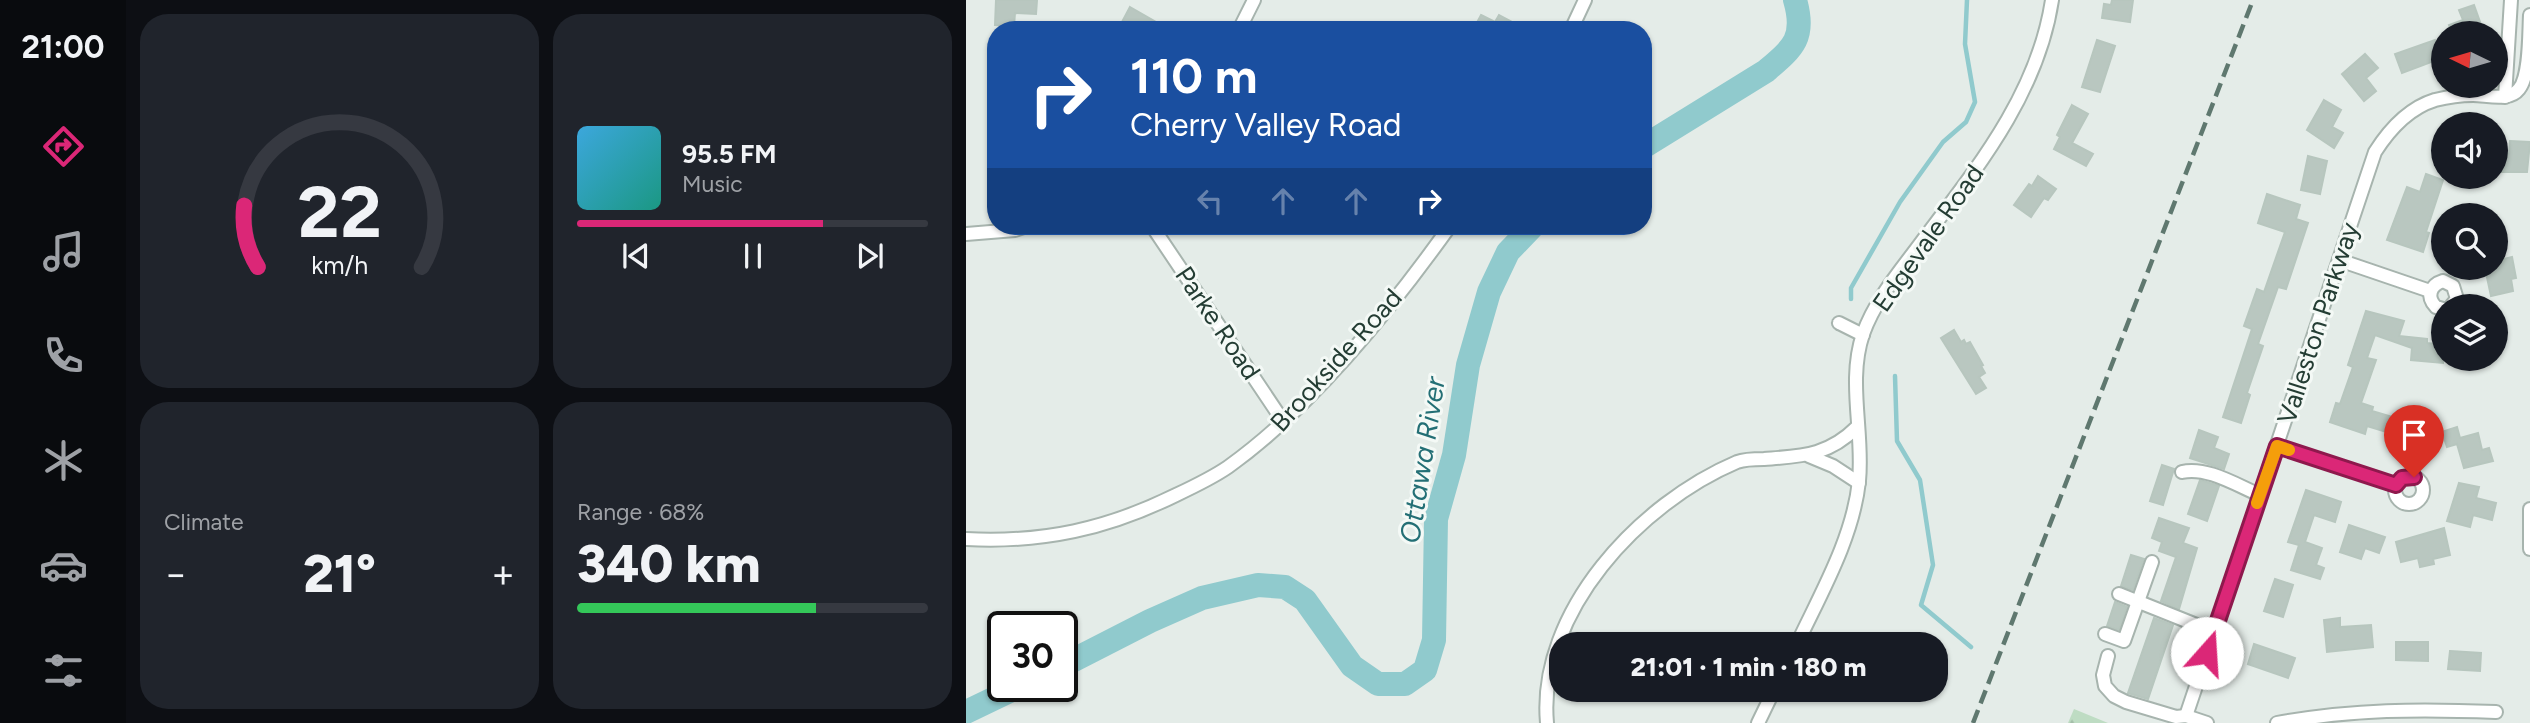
<!DOCTYPE html>
<meta charset="utf-8">
<style>
body{margin:0;font-family:Figtree,sans-serif;background:#20242c;color:#f1f3f6;height:100vh;display:flex;flex-direction:column;font-size:26px;white-space:nowrap}
*{box-sizing:border-box;margin:0}
p{font-size:23px;color:#9ea1a6}
.icon{flex:none;width:38px;height:38px;fill:none;stroke:currentColor;stroke-width:2;stroke-linecap:round;stroke-linejoin:round}
.map{position:relative;flex:1;overflow:hidden}
.drawer{display:flex;flex-direction:column;gap:14px;padding:14px;background:#0d0f14;width:840px}
.drawer>*{flex:none}
.top-card{position:absolute;left:21px;top:21px;width:665px;height:214px;border-radius:28px;box-shadow:0 2px 5px #0004;background:#1a4fa0;color:#fff;overflow:hidden}
.needle{width:46px;rotate:275deg}
.fabs{position:absolute;left:1465px;top:21px;display:grid;gap:14px}
.fabs a{display:grid;place-items:center;width:77px;height:77px;border-radius:50%;background:#171b24;box-shadow:0 2px 5px #0004;font-size:35px}
.speed{position:absolute;left:21px;top:611px;display:flex;gap:14px;font-size:35px;font-weight:700;text-align:center}
.speed>*{display:grid;place-content:center;width:91px;height:91px;border-radius:50%;background:#171b24;box-shadow:0 2px 5px #0004;line-height:1}
.speed .limit{border:4px solid #111;border-radius:10px;background:#fff;color:#111}
.pin{position:absolute;display:grid;place-items:center;width:60px;height:60px;color:#fff;margin:-72px -30px;border-radius:50% 50% 50% 0;rotate:-45deg;box-shadow:0 0 7px #0007}
.pin .icon{rotate:45deg}
.me{position:absolute;width:77px;margin:-38px;rotate:19deg;stroke-linejoin:round;filter:drop-shadow(0 0 5px #0008)}
.turn{display:flex;align-items:center;gap:24px;height:147px;padding:0 28px;font-size:32px}
.turn .icon{width:91px;height:91px;stroke-width:2.5}
.turn b{display:block;font-size:49px;line-height:60px}
.lanes{display:flex;align-items:center;height:66px;padding:0 28px;background:#0003;justify-content:center;gap:35px;direction:ltr}
.lanes .off{opacity:.35}
.big{font-size:52px;font-weight:800;line-height:1.1}
.drawer .tile{flex:1;display:flex;flex-direction:column;justify-content:center;gap:10px;min-width:0;padding:0 24px;border-radius:28px;background:#20242c}
.drawer .dial{align-items:center;gap:0}
.dial svg{height:182px;overflow:visible;fill:none;stroke:#363941;stroke-width:7;stroke-linecap:round;text-anchor:middle}
.dial text{fill:#f1f3f6;stroke:none}
.song{display:flex;align-items:center;gap:21px}
.cover{width:84px;height:84px;border-radius:10px;background:linear-gradient(135deg,hsl(200 70% 55%),hsl(170 70% 35%))}
.played{height:7px;border-radius:4px;background:linear-gradient(90deg,#db2777 70%,#363941 70%)}
.keys{display:flex;justify-content:space-around;direction:ltr}
.heat{display:flex;justify-content:space-between;align-items:center;font-size:38px;direction:ltr}
.charge{height:10px;border-radius:5px;background:linear-gradient(90deg,#34c759 68%,#363941 0)}
.drawer .tiles{flex:1;display:grid;gap:14px;grid-template-columns:repeat(2,1fr)}
.trip{position:absolute;left:583px;top:632px;width:399px;height:70px;border-radius:28px;background:#171b24;box-shadow:0 2px 5px #0004;font-weight:800;line-height:70px;text-align:center}
main{display:flex;flex:1;min-height:0}
.tabs{display:flex;flex-direction:column;width:126px;justify-content:space-around;align-items:center;background:#090b0e;color:#9ea1a6}
.tabs .icon{width:49px;height:49px}
.tabs .active{color:#db2777}
.tabs b{font-size:32px;color:#f1f3f6}
.map>svg:first-child{display:block}
.forest{fill:url(#forest-firs)}
.lines{fill:none;stroke-linecap:round;stroke-linejoin:round}
.stream{stroke:#90cacd;stroke-width:4.5}
.river{stroke:#90cacd;stroke-width:24}
.building{fill:#b9c7c0;stroke:#b7c6be;stroke-width:2}
.minor-casing{stroke:#a7b4ae;stroke-width:16}
.minor{stroke:#fff;stroke-width:12}
.rail{stroke:#5f786f;stroke-width:4.5;stroke-dasharray:14 7;stroke-linecap:butt}
.route-casing{stroke:#8e194d;stroke-width:18}
.route{stroke:#db2777;stroke-width:12}
.slow{stroke:#f59e0b;stroke-width:12}
.labels{text-anchor:middle;dominant-baseline:central;stroke-width:6;stroke-linejoin:round;paint-order:stroke}
.street-label{font-size:26px;fill:#243d34;stroke:#f4f9f6}
.water-label{font-size:28px;font-style:italic;fill:#236f75;stroke:#f4f9f6}
</style>
<main>
<nav class="tabs">
<b>21:00</b>
<svg class="icon active" aria-label="directions" viewBox="0 0 24 24"><path d="M12 3l9 9-9 9-9-9zM9 14v-3h6M13 9l2 2-2 2"/></svg>
<svg class="icon" aria-label="music" viewBox="0 0 24 24"><path d="M9 18V5l10-2v13"/><circle cx="6" cy="18" r="3"/><circle cx="16" cy="16" r="3"/></svg>
<svg class="icon" aria-label="phone" viewBox="0 0 24 24"><path d="M5 4h4l2 5-3 2q2 4 5 5l2-3 5 2v4C11 20 4 13 5 4z"/></svg>
<svg class="icon" aria-label="climate" viewBox="0 0 24 24"><path d="M12 3v18M4 7l16 10M4 17L20 7"/></svg>
<svg class="icon" aria-label="car" viewBox="0 0 24 24"><path d="M5 17H2v-5l4-1 3-4h7l3 4 3 1v5h-3M9 17h6M6 11h13"/><circle cx="7" cy="17" r="2"/><circle cx="17" cy="17" r="2"/></svg>
<svg class="icon" aria-label="filters" viewBox="0 0 24 24"><path d="M4 7h16M4 17h16"/><circle cx="9" cy="7" r="2"/><circle cx="15" cy="17" r="2"/></svg>
</nav>
<section class="drawer">
<div class="tiles">
<div class="tile dial"><svg viewBox="0 0 100 80">
<path d="M14 69A42 42 0 1 1 86 69"/>
<path d="M14 69A42 42 0 0 1 8 42" stroke="#db2777"/>
<text x="50" y="56" font-size="32" font-weight="700">22</text>
<text x="50" y="72" font-size="11">km/h</text>
</svg></div>
<div class="tile">
<div class="song"><i class="cover"></i><div><b>95.5 FM</b><p>Music</p></div></div>
<div class="played"></div>
<div class="keys"><svg class="icon" aria-label="previous" viewBox="0 0 24 24"><path d="M18 5L8 12l10 7zM5 5v14"/></svg><svg class="icon" aria-label="pause" viewBox="0 0 24 24"><path d="M8 5v14M16 5v14"/></svg><svg class="icon" aria-label="next" viewBox="0 0 24 24"><path d="M6 5l10 7-10 7zM19 5v14"/></svg></div>
</div>
<div class="tile"><p>Climate</p>
<div class="heat"><a>−</a><b class="big">21°</b><a>+</a></div>
</div>
<div class="tile"><p>Range · 68%</p><b class="big">340 km</b><div class="charge"></div></div>
</div>
</section>
<div class="map">
<svg width="1564" height="723" viewBox="0 0 1564 723">
<defs>
<pattern id="forest-firs" width="22" height="20" patternUnits="userSpaceOnUse" patternTransform="scale(1.75)"><rect width="22" height="20" fill="#bedcc3"/><path d="M5 1l3.5 6h-7zM16 11l3.5 6h-7z" fill="#a3bea8"/></pattern>
</defs>
<rect width="100%" height="100%" fill="#e4ece8"/>
<path class="forest" d="M1108,709L1142,723H1102Z"/>
<g class="lines">
<g class="stream">
<path d="M885,299V288L934,202L977,142L1000,122L1009,102L999,44L1001,0"/>
<path d="M929,376L931,441L954,480L967,565L955,605L1005,647"/>
</g>
<g class="river">
<path d="M677,147L800,71C827,48 840,38 829,0"/>
<path d="M96,666L184,621L236,598L292,585L319,587L339,600L386,666L412,684H439L459,670L468,640L470,519L488,455L502,365L523,292L542,252L567,226"/>
<path d="M0,712L54,686"/>
</g>
</g>
<g class="building">
<path d="M30,0H71L70,14L49,13L48,26L29,25Z"/>
<path d="M1146,0H1167L1164,22L1136,18L1138,4L1145,5Z"/>
<path d="M1508,5L1518,33H1486L1483,25L1497,20L1493,10Z"/>
<path d="M164,7L204,30H156L158,25L155,24Z"/>
<path d="M515,15L529,22L533,15L561,30H507Z"/>
<path d="M1131,40L1149,46L1134,92L1116,87Z"/>
<path d="M1469,40L1476,58L1436,73L1429,54Z"/>
<path d="M1399,54L1412,68L1400,78L1410,91L1398,101L1376,74Z"/>
<path d="M1358,100L1375,110L1366,127L1377,133L1368,148L1341,130Z"/>
<path d="M1106,105L1122,114L1106,143L1127,154L1120,166L1088,149L1094,137L1091,135Z"/>
<path d="M1544,141L1564,142L1561,172H1530V153L1543,154Z"/>
<path d="M1342,156L1361,161L1354,194L1335,190Z"/>
<path d="M1460,174L1477,180L1460,232L1463,233L1457,252L1421,240L1441,187L1454,192Z"/>
<path d="M1072,176L1090,189L1082,200L1078,198L1065,217L1048,205L1063,184L1066,186Z"/>
<path d="M1301,194L1334,205L1330,219L1342,223L1320,289L1312,287L1292,344L1297,346L1281,393L1284,395L1275,423L1257,417L1286,329L1278,326L1291,289L1298,292L1319,232L1292,223Z"/>
<path d="M1546,257L1550,278L1545,279L1547,291L1525,296L1519,268H1530V261Z"/>
<path d="M1400,311L1438,321L1433,336L1461,339V343L1477,345V363L1445,360L1446,348L1409,335L1401,358L1410,360L1395,403L1407,407L1406,411L1460,427L1456,439L1445,437L1443,443L1436,441L1435,445L1421,441L1424,433L1401,426L1399,434L1364,422L1370,403L1374,404L1387,367L1382,365Z"/>
<path d="M988,330L995,342L998,340L1000,344L1004,342L1017,365L1015,366L1019,373L1013,377L1020,388L1010,394L975,338Z"/>
<path d="M1491,427L1494,438L1512,433L1516,450L1523,448L1527,461L1498,468L1491,444L1481,447L1476,432Z"/>
<path d="M1233,430L1252,437L1248,448L1263,454L1258,469L1224,458Z"/>
<path d="M1196,465L1208,469L1197,505L1184,501Z"/>
<path d="M1234,480L1253,486L1241,521L1222,514Z"/>
<path d="M1493,483L1513,487L1510,498L1530,503L1526,520L1507,515L1504,527L1481,521Z"/>
<path d="M1340,490L1375,502L1369,522L1348,515L1339,542L1356,548L1350,565L1358,568L1354,579L1325,570L1333,545L1322,542Z"/>
<path d="M1193,518L1223,528L1217,543L1231,548L1213,609L1195,601L1210,557L1193,551L1196,542L1186,538Z"/>
<path d="M1383,525L1419,537L1413,553L1399,548L1395,559L1374,552Z"/>
<path d="M1478,528L1484,555L1467,559L1468,564L1454,567L1452,558L1435,562L1430,542Z"/>
<path d="M1165,555L1178,559L1167,590L1155,586Z"/>
<path d="M1309,579L1327,585L1317,617L1298,611Z"/>
<path d="M1149,602L1161,607L1153,630L1141,626Z"/>
<path d="M1188,618L1207,625L1182,699L1162,693Z"/>
<path d="M1374,618V627L1405,625L1407,647L1361,652L1358,620Z"/>
<path d="M1430,642H1462V661L1430,660Z"/>
<path d="M1288,644L1329,658L1322,678L1282,664Z"/>
<path d="M1484,651L1515,653L1514,671L1482,669Z"/>
</g>
<g class="lines">
<defs>
<g id="minor">
<path d="M273,30L288,0"/>
<path d="M605,30L619,0"/>
<path d="M1539,97L1545,0"/>
<path d="M186,226L317,421"/>
<path d="M0,234L49,230L61,226"/>
<path d="M1373,260L1464,291"/>
<path d="M1477,309L1470,307C1460,297 1464,285 1477,281L1487,286L1491,299L1485,306"/>
<path d="M873,323L897,335"/>
<path d="M1311,446L1430,485"/>
<path d="M843,456L867,466L893,483"/>
<path d="M1216,472C1241,466 1272,486 1294,495"/>
<circle cx="1443" cy="490" r="14"/>
<path d="M1564,509V549"/>
<path d="M0,539C77,543 141,529 210,495C227,487 246,478 262,467C346,407 424,310 484,226"/>
<path d="M1153,594L1248,632"/>
<path d="M1139,634L1158,641L1186,562"/>
<path d="M831,644C855,593 887,538 893,481C898,433 881,381 897,334C910,298 935,270 957,240C1012,167 1072,93 1086,0"/>
<path d="M1142,656L1137,675L1139,686L1148,696L1160,702L1210,717L1220,716L1241,723"/>
<path d="M1220,716L1409,152C1423,130 1443,108 1469,100C1481,97 1495,95 1507,95C1521,95 1543,102 1553,89C1564,76 1563,33 1564,15"/>
<path d="M581,723C571,612 674,503 771,462C779,459 789,459 798,459C836,456 862,456 891,427"/>
<path d="M792,723L808,690"/>
<path d="M1311,723C1387,709 1454,709 1530,712"/>
</g>
</defs>
<use href="#minor" class="minor-casing"/>
<use href="#minor" class="minor"/>
<path class="rail" d="M1007,723L1287,0"/>
</g>
<g class="lines">
<defs>
<path id="route" d="M1241,653L1311,446L1430,485L1436,478L1448,477"/>
</defs>
<use href="#route" class="route-casing"/>
<use href="#route" class="route"/>
<path class="slow" d="M1291,503L1311,446L1323,450"/>
</g>
<g class="labels">
<g class="street-label">
<text transform="translate(962 238) rotate(-55)">Edgevale Road</text>
<text transform="translate(252 323) rotate(56)">Parke Road</text>
<text transform="translate(1352 323) rotate(-72)">Valleston Parkway</text>
<text transform="translate(370 360) rotate(-48)">Brookside Road</text>
</g>
<g class="water-label">
<text transform="translate(456 460) rotate(-81)">Ottawa River</text>
</g>
</g>
</svg>
<div class="fabs">
<a><svg class="needle" viewBox="-14 -14 28 28"><path d="M0-13l5 13h-10z" fill="#e53935"/><path d="M0 13l5-13h-10z" fill="#9ea1a6"/></svg></a>
<a><svg class="icon" aria-label="sound" viewBox="0 0 24 24"><path d="M4 9h4l5-4v14l-5-4H4zM17 9q2 3 0 6"/></svg></a>
<a><svg class="icon" aria-label="search" viewBox="0 0 24 24"><circle cx="10" cy="10" r="6"/><path d="M15 15l6 6"/></svg></a>
<a><svg class="icon" aria-label="layers" viewBox="0 0 24 24"><path d="M12 4l9 5-9 5-9-5zM3 14l9 5 9-5"/></svg></a>
</div>
<div class="speed"><div class="limit">30</div></div>
<div class="pin" style="left:1448px;top:477px;background:#d93025"><svg class="icon" aria-label="arrive" viewBox="0 0 24 24"><path d="M6 21V4h12l-3 4 3 4H6"/></svg></div>
<svg class="me" style="left:1241px;top:653px" viewBox="-20 -20 40 40"><circle r="19" fill="#fff"/><path d="M0-13L10 11 0 6-10 11z" fill="#db2777"/></svg>
<div class="trip">21:01 · 1 min · 180 m</div>
<div class="top-card">
<div class="turn"><svg class="icon" aria-label="right" viewBox="0 0 24 24"><path d="M7 20v-9h11M14 6l5 5-5 5"/></svg><div><b>110 m</b>Cherry Valley Road</div></div>
<div class="lanes"><svg class="icon off" aria-label="left" viewBox="0 0 24 24"><path d="M17 20v-9H6M10 6l-5 5 5 5"/></svg><svg class="icon off" aria-label="ahead" viewBox="0 0 24 24"><path d="M12 20V5M6 11l6-6 6 6"/></svg><svg class="icon off" aria-label="ahead" viewBox="0 0 24 24"><path d="M12 20V5M6 11l6-6 6 6"/></svg><svg class="icon" aria-label="right" viewBox="0 0 24 24"><path d="M7 20v-9h11M14 6l5 5-5 5"/></svg></div>
</div>
</div>
</main>
